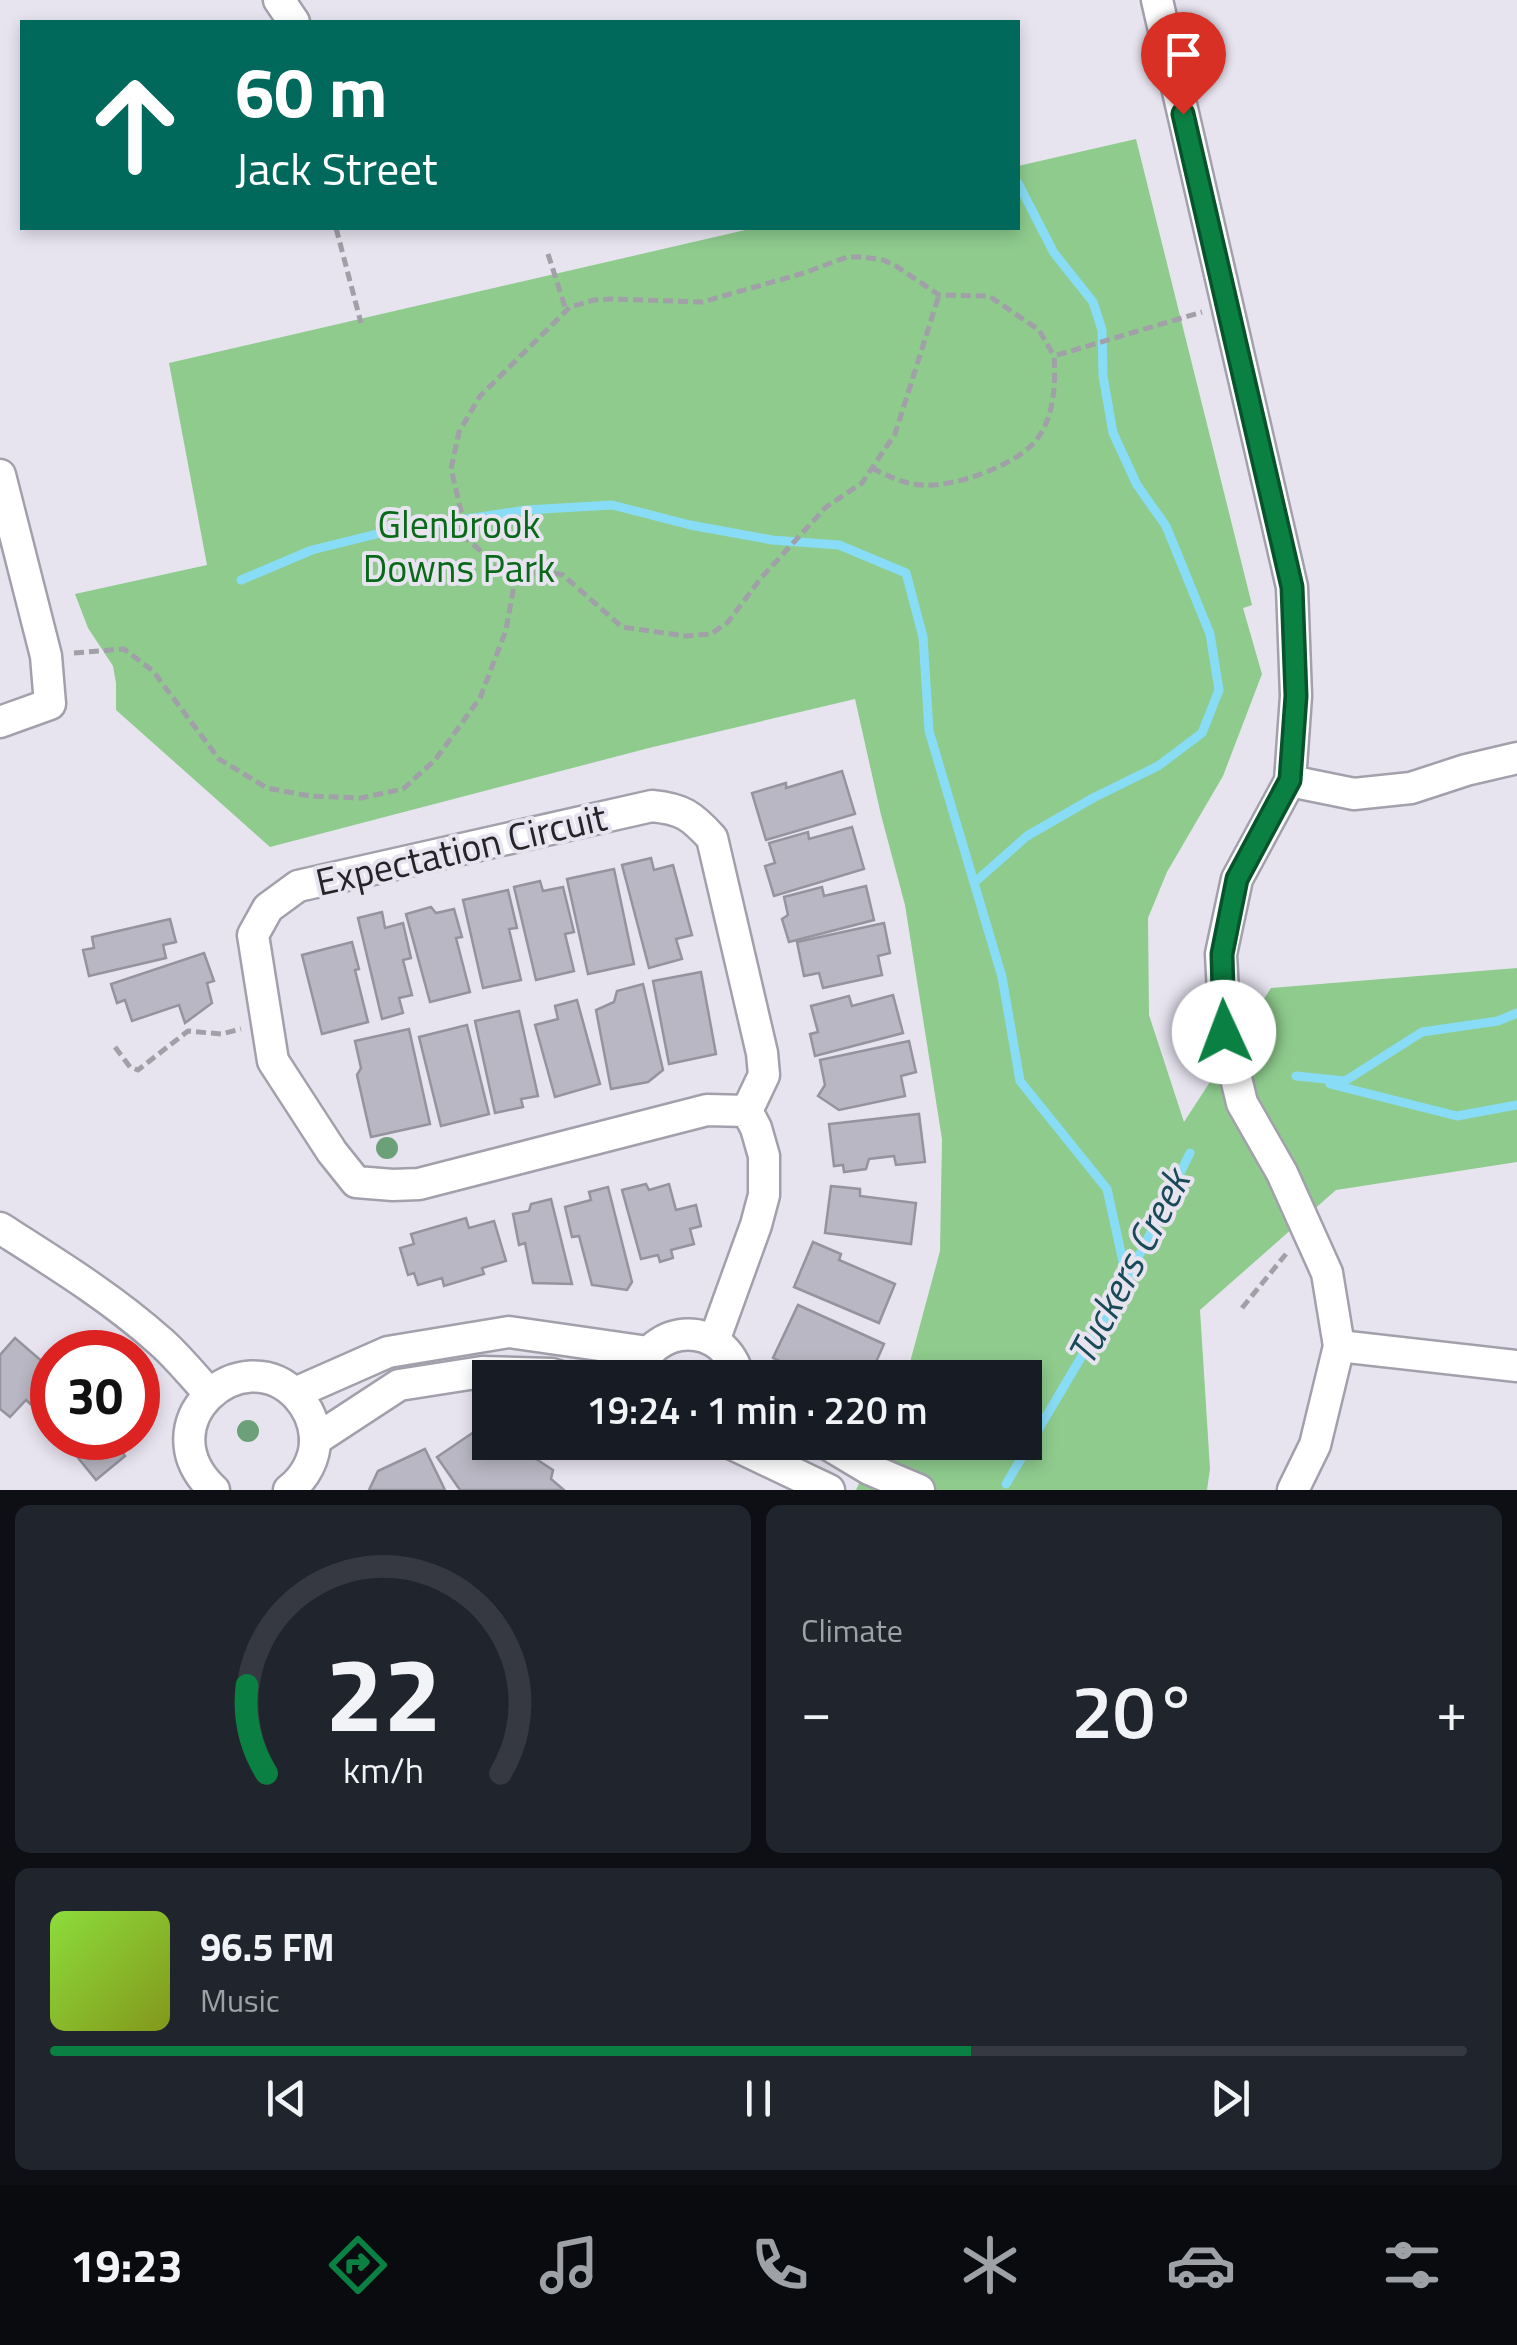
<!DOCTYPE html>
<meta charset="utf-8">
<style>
body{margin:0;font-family:"Titillium Web",sans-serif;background:#20242c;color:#f1f3f6;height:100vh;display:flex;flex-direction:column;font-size:38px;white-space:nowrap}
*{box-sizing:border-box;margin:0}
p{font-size:32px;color:#9ea1a6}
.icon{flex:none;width:55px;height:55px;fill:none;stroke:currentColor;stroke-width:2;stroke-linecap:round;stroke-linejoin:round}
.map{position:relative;height:1490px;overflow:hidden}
.sheet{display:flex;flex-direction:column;gap:15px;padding:15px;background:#0d0f14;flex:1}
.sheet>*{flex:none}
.guide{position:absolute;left:20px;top:20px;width:1000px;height:210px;border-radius:0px;box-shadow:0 5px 15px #0003;background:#00695c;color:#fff;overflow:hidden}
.speed{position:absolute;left:30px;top:1330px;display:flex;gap:20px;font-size:50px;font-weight:700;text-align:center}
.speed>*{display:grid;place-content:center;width:130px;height:130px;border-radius:50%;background:#171b24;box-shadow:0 5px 15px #0003;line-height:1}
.speed .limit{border:15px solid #d22;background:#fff;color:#111}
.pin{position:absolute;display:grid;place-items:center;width:85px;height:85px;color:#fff;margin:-102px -42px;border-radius:50% 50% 50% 0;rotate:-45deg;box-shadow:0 0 10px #0007}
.pin .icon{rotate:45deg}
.me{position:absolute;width:110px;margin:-55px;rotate:358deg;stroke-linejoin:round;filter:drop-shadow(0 0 8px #0008)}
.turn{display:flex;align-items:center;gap:35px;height:210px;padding:0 50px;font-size:45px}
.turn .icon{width:130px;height:130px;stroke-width:2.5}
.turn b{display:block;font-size:70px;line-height:85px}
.big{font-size:75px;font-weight:600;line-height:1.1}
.sheet .widget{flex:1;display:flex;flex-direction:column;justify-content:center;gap:15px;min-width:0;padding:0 35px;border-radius:15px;background:#20242c}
.sheet .dial{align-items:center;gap:0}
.dial svg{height:260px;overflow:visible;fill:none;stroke:#363941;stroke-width:7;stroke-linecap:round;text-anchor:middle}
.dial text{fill:#f1f3f6;stroke:none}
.song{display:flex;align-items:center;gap:30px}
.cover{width:120px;height:120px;border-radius:15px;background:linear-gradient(135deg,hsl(90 70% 55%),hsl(70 70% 35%))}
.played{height:10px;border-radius:5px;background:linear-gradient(90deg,#0b8043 65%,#363941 65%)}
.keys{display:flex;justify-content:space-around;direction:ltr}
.heat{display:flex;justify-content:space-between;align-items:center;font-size:55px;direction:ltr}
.sheet .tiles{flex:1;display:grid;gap:15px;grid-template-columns:1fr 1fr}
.widget:last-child{grid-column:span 2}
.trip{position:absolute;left:472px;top:1360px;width:570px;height:100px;border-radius:0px;background:#171b24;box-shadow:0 5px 15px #0003;font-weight:600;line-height:100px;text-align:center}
.tab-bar{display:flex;height:160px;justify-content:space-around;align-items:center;background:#090b0e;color:#9ea1a6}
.tab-bar .icon{width:70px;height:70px}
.tab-bar .on{color:#0b8043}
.tab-bar b{font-size:45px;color:#f1f3f6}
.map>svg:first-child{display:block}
.green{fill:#8ecb8d}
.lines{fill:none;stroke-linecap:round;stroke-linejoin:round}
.stream{stroke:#89dcf6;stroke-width:9}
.building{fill:#b9b7c3;stroke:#95939e;stroke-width:2.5}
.minor-casing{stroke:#a2a0ab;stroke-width:35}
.path{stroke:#a19fa8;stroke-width:5;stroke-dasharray:10 5;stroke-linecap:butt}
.minor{stroke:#fff;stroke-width:30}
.tree{fill:#6ca079}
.route-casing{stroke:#07532c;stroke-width:25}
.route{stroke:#0b8043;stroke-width:18}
.labels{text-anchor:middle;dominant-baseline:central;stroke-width:8;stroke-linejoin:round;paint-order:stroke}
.park-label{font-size:38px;fill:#086918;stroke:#e7e4f0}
.street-label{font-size:38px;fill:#252428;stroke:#e7e4f0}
.water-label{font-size:40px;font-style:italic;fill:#194a58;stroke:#e7e4f0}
</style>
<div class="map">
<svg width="1517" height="1490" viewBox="0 0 1517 1490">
<rect width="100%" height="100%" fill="#e7e4f0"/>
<path class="green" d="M1136,139L1252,605L1243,608L1262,674L1223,776L1167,872L1148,918L1149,1015L1184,1122L1271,988L1517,968V1162L1336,1190L1200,1310L1210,1469L1207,1490H856L878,1443L1025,1442V1378L906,1377L940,1251L942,1139L905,905L881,815L855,699L649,748L270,847L116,710V683L113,666L88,628L75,594L207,565L169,363L754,228H1018V166Z"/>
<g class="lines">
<g class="stream">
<path d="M241,580L312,550L393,530L526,510L612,505L690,525L772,540L839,545L906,573L923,637L929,731L1002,977L1020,1081L1107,1189L1127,1280"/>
<path d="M975,882L1027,836L1093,798L1158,766L1202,733L1219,690L1210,634L1166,526L1137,485L1113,433L1103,376L1102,330L1093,302L1054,253L1018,183"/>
<path d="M1296,1076L1345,1081L1422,1032L1498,1021L1517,1013"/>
<path d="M1330,1084L1457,1116L1517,1105"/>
<path d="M1006,1484L1127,1280L1190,1153"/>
</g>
</g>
<g class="building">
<path d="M842,771L855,814L766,840L752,793L786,783V788Z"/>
<path d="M852,827L864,869L774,896L765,866L775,863L769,843L808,832L809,839Z"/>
<path d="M651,858L654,870L673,865L692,935L676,939L682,959L649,968L622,865Z"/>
<path d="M614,869L634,964L588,974L567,879Z"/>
<path d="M540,881L543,891L563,887L574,932L565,934L574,971L536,980L514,887Z"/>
<path d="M866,886L874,920L789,942L782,919L788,915L784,897L822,887L824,896Z"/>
<path d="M508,890L517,928L509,929L521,980L483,988L463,900Z"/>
<path d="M431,907L436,913L454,909L462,937L456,938L470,992L430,1002L406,914Z"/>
<path d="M382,912L385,928L403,923L411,958L403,960L412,995L399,998L403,1013L382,1019L358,918Z"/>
<path d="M170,919L176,942L163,945L166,958L89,976L83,950L94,948L92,937Z"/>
<path d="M884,923L890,953L878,956L882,975L823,988L819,973L804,976L797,942Z"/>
<path d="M352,942L359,969L355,970L368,1022L322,1034L302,955Z"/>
<path d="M204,953L214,981L207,983L212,1003L185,1023L179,1005L132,1021L125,1000L117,1003L111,984Z"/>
<path d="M701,972L716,1054L669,1064L653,981Z"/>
<path d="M643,984L663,1070L648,1082L611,1089L596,1010L614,1002L617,991Z"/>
<path d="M893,995L903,1033L815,1056L810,1034L818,1032L811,1006L849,996L852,1006Z"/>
<path d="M577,1000L600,1084L555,1097L535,1025L558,1019L555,1006Z"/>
<path d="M519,1011L538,1096L521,1099L523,1107L495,1113L475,1021Z"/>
<path d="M467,1025L489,1114L441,1126L419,1037Z"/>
<path d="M409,1029L430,1124L371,1137L357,1075L361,1068L355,1041Z"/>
<path d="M909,1041L916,1072L901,1076L905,1096L839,1110L818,1096L825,1085L820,1060Z"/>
<path d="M919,1114L925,1162L896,1165L894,1156L869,1159L866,1169L844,1172L843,1165L834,1166L829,1124Z"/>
<path d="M646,1184L649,1190L669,1184L676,1210L696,1205L701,1226L690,1229L694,1244L671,1250L673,1258L660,1262L658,1255L641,1259L622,1190Z"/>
<path d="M831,1186L860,1189V1196L916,1203L911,1244L825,1233Z"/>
<path d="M608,1187L632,1282L627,1290L592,1285L579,1236L572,1237L565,1207L591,1200L589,1192Z"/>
<path d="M551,1199L572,1284L533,1283L525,1243L519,1245L513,1214L529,1211L531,1204Z"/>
<path d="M466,1218L469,1228L494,1221L506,1261L482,1268L484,1274L444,1286L442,1278L418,1285L414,1273L408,1275L400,1248L414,1244L411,1234Z"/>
<path d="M813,1242L841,1254L839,1260L895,1284L879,1323L794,1287Z"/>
<path d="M798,1305L884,1344L869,1378H817L773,1358Z"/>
<path d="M15,1338L52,1370V1408L45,1417L26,1400L10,1417L0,1409V1355Z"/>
<path d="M490,1421V1442H531L536,1446L530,1455L553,1470L551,1479L564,1490H460L437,1457Z"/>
<path d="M62,1438H112L125,1456L96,1480Z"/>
<path d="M425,1449L445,1490H369L378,1471Z"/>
</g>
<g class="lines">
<defs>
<g id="minor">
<path d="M279,0L294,22"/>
<path d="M1157,0L1292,587L1296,696L1290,781L1237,879L1221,954L1225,1032L1242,1103L1282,1173L1327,1273L1339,1346L1315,1445L1293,1490"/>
<path d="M0,475L46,656L50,704L0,722"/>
<path d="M1290,781L1354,794L1411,788L1466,770L1517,758"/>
<path d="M0,1228C55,1263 112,1298 161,1342C178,1357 193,1376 209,1393"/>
<path d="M714,1341L756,1225L764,1195V1156L756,1128L747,1111L764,1075L762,1053L712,838C691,815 682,809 652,806L298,886L268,908L253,935L273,1061L332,1152L356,1182L393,1185L419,1184L707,1110L747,1111"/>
<path d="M1339,1346L1517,1366"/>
<path d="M635,1378C651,1321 725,1319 739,1378"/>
<path d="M295,1393L388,1352L509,1332L648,1352"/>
<path d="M315,1440L399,1385L482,1372L552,1374L564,1378"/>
<path d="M728,1442L829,1490"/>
<path d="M824,1442L869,1469L919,1490"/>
<path d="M214,1490C143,1424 242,1337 297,1396C308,1408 314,1422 315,1437C316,1458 305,1478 289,1490"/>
</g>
</defs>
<use href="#minor" class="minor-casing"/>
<g class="path">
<path d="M336,228L361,323"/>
<path d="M548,254L566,310"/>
<path d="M872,468C888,476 905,485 924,485C955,487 1018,465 1037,439C1054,417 1056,383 1054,356L1202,312"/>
<path d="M515,580L468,540L451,469L459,432L480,396L570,307L594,300L612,299L702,302L804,273L847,257H862L883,260L896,266L939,295L989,296L1039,330L1054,356"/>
<path d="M74,653L124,649L153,671L219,759L267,788L310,796L361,798L403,789L435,760L480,698L506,630L515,580L541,570L563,575L622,627L686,636L711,634L728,622L761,578L826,507L862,483L895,434L939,295"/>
<path d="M115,1047L130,1067L138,1070L188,1031L221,1034L241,1029"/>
<path d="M1242,1308L1286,1254"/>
</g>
<use href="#minor" class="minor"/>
</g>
<g class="tree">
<circle cx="387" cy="1148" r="11"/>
<circle cx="248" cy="1431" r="11"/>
</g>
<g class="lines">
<defs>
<path id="route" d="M1183,114L1292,587L1296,696L1290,780L1237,879L1222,954L1224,1032"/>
</defs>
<use href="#route" class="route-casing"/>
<use href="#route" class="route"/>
</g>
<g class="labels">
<g class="park-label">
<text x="459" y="524">Glenbrook<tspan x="459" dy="44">Downs Park</tspan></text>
</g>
<g class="street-label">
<text transform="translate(461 849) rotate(-13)">Expectation Circuit</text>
</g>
<g class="water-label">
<text transform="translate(1128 1267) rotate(-62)">Tuckers Creek</text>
</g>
</g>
</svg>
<div class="speed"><div class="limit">30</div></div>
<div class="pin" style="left:1183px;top:114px;background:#d93025"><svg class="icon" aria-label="arrive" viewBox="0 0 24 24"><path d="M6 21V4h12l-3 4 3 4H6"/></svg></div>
<svg class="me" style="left:1224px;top:1032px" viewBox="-20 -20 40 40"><circle r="19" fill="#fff"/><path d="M0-13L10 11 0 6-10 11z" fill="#0b8043"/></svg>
<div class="trip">19:24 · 1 min · 220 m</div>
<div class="guide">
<div class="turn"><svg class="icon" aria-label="ahead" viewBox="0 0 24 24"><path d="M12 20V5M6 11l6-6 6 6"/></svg><div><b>60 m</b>Jack Street</div></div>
</div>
</div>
<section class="sheet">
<div class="tiles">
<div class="widget dial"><svg viewBox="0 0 100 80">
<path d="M14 69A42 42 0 1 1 86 69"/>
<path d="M14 69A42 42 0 0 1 8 42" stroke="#0b8043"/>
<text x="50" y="56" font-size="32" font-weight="700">22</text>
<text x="50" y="72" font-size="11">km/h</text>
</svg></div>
<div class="widget"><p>Climate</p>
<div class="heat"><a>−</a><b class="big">20°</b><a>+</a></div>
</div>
<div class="widget">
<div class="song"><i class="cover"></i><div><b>96.5 FM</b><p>Music</p></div></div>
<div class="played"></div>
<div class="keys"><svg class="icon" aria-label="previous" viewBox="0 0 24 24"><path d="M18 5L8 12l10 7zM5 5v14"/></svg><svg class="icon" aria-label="pause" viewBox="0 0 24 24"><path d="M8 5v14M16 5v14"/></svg><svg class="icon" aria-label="next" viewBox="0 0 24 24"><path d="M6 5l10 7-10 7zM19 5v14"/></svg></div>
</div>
</div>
</section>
<nav class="tab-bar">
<b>19:23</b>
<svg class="icon on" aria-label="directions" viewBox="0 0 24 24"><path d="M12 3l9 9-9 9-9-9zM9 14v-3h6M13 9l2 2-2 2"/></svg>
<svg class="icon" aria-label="music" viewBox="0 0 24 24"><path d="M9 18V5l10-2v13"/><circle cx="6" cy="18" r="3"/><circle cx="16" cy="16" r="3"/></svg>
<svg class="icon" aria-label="phone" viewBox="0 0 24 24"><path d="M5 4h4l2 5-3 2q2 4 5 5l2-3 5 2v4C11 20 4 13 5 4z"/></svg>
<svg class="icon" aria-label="climate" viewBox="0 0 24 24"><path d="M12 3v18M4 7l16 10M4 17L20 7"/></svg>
<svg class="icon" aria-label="car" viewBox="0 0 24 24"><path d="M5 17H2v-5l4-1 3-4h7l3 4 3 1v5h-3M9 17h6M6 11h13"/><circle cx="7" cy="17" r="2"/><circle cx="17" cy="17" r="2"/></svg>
<svg class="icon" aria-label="filters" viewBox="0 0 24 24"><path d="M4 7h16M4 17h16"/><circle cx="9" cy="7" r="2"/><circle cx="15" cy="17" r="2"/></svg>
</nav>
